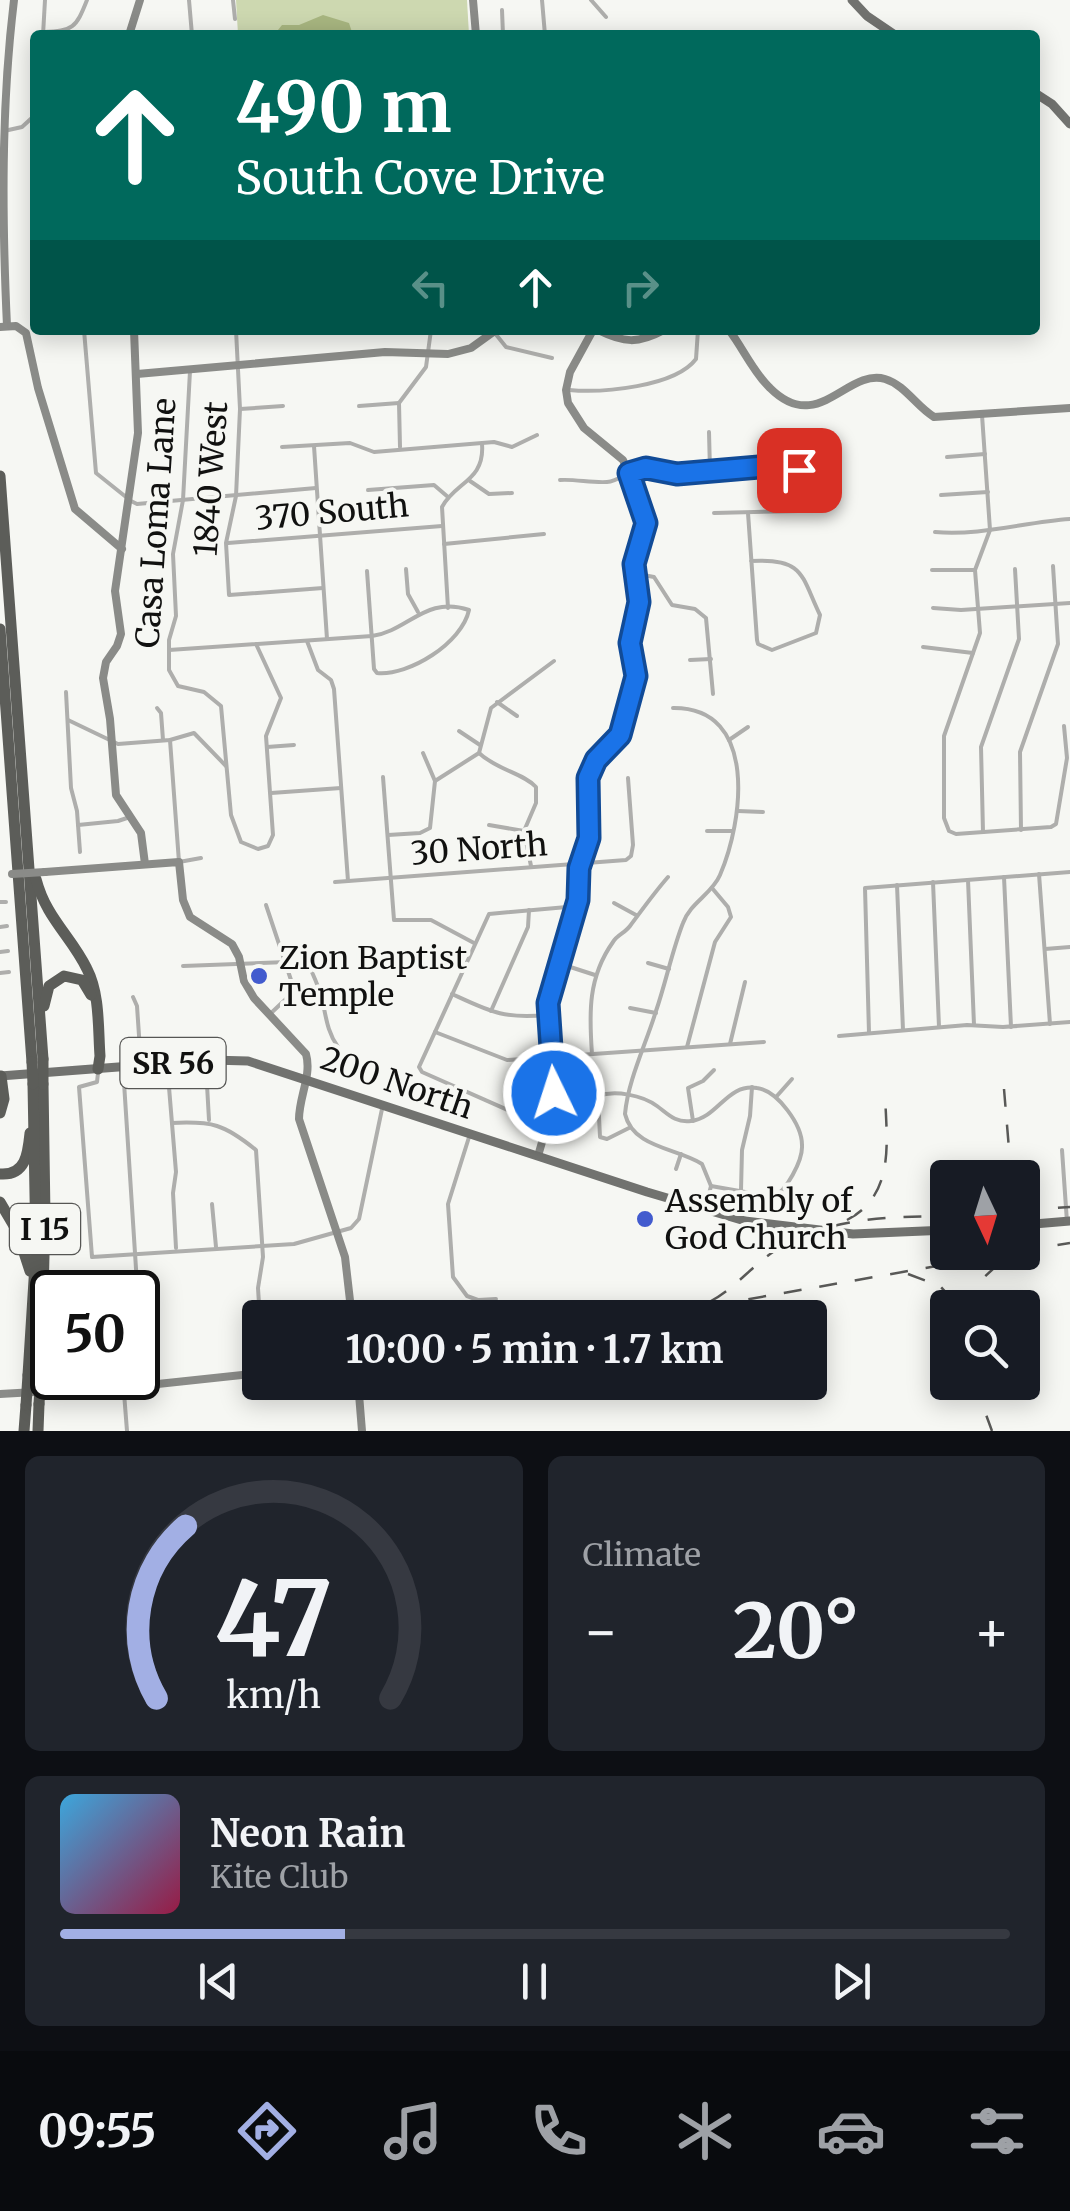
<!DOCTYPE html>
<meta charset="utf-8">
<style>
body{margin:0;font-family:Merriweather,serif;background:#20242c;color:#f1f3f6;height:100vh;display:flex;flex-direction:column;font-size:38px;white-space:nowrap}
*{box-sizing:border-box;margin:0}
p{font-size:32px;color:#9ea1a6}
.icon{flex:none;width:55px;height:55px;fill:none;stroke:currentColor;stroke-width:2;stroke-linecap:round;stroke-linejoin:round}
.map{position:relative;height:1431px;overflow:hidden}
.drawer{display:flex;flex-direction:column;gap:25px;padding:25px;background:#0d0f14;flex:1}
.drawer>*{flex:none}
.guide{position:absolute;left:30px;top:30px;width:1010px;height:305px;border-radius:10px;box-shadow:0 5px 25px #0003;background:#00695c;color:#fff;overflow:hidden}
.needle{width:65px;rotate:176deg}
.tools{position:absolute;left:930px;top:1160px;display:grid;gap:20px}
.tools a{display:grid;place-items:center;width:110px;height:110px;border-radius:10px;background:#171b24;box-shadow:0 5px 25px #0003;font-size:50px}
.speed{position:absolute;left:30px;top:1270px;display:flex;gap:20px;font-size:50px;font-weight:700;text-align:center}
.speed>*{display:grid;place-content:center;width:130px;height:130px;border-radius:50%;background:#171b24;box-shadow:0 5px 25px #0003;line-height:1}
.speed .limit{border:5px solid #111;border-radius:15px;background:#fff;color:#111}
.pin{position:absolute;display:grid;place-items:center;width:85px;height:85px;color:#fff;margin:-42px;border-radius:20px;box-shadow:0 5px 15px #0006}
.me{position:absolute;width:110px;margin:-55px;rotate:356deg;stroke-linejoin:round;filter:drop-shadow(0 0 8px #0008)}
.turn{display:flex;align-items:center;gap:35px;height:210px;padding:0 40px;font-size:45px}
.turn .icon{width:130px;height:130px;stroke-width:2.5}
.turn b{display:block;font-size:70px;line-height:85px}
.lanes{display:flex;align-items:center;height:95px;padding:0 40px;background:#0003;justify-content:center;gap:50px;direction:ltr}
.lanes .off{opacity:.35}
.big{font-size:75px;font-weight:700;line-height:1.1}
.drawer .card{flex:1;display:flex;flex-direction:column;justify-content:center;gap:15px;min-width:0;padding:0 35px;border-radius:15px;background:#20242c}
.drawer .dial{align-items:center;gap:0}
.dial svg{height:260px;overflow:visible;fill:none;stroke:#363941;stroke-width:7;stroke-linecap:round;text-anchor:middle}
.dial text{fill:#f1f3f6;stroke:none}
.song{display:flex;align-items:center;gap:30px}
.cover{width:120px;height:120px;border-radius:15px;background:linear-gradient(135deg,hsl(200 70% 55%),hsl(340 70% 35%))}
.played{height:10px;border-radius:5px;background:linear-gradient(90deg,#a2afe4 30%,#363941 30%)}
.keys{display:flex;justify-content:space-around;direction:ltr}
.heat{display:flex;justify-content:space-between;align-items:center;font-size:55px;direction:ltr}
.drawer .tiles{flex:1;display:grid;gap:25px;grid-template-columns:1fr 1fr}
.card:last-child{grid-column:span 2}
.trip{position:absolute;left:242px;top:1300px;width:585px;height:100px;border-radius:10px;background:#171b24;box-shadow:0 5px 25px #0003;font-weight:700;line-height:100px;text-align:center}
.tabs{display:flex;height:160px;justify-content:space-around;align-items:center;background:#090b0e;color:#9ea1a6}
.tabs .icon{width:70px;height:70px}
.tabs .current{color:#a2afe4}
.tabs b{font-size:45px;color:#f1f3f6}
.map>svg:first-child{display:block}
.green{fill:#cdd8b0}
.water{fill:#a8b680}
.lines{fill:none;stroke-linecap:round;stroke-linejoin:round}
.street{stroke:#aeaeac;stroke-width:4}
.secondary{stroke:#8a8b88;stroke-width:8}
.primary{stroke:#71726f;stroke-width:9}
.highway{stroke:#5c5d59;stroke-width:11}
.rail{stroke:#595957;stroke-width:2.5;stroke-dasharray:18 18;stroke-linecap:butt}
.secondary-bridge{stroke:#8a8b88;stroke-width:8}
.highway-bridge{stroke:#5c5d59;stroke-width:11}
.route-casing{stroke:#114b97;stroke-width:25}
.route{stroke:#1a73e8;stroke-width:18}
.poi-dot{fill:#425bce;stroke:#f6f7f3;stroke-width:4}
.labels{text-anchor:middle;dominant-baseline:central;stroke-width:8;stroke-linejoin:round;paint-order:stroke}
.shield{fill:#f6f7f3;stroke:#565654;stroke-width:2.5}
.shield-label{font-size:30px;font-weight:bold;fill:#111110}
.street-label{font-size:32px;fill:#111110;stroke:#f6f7f3}
.poi-label{font-size:32px;fill:#111110;stroke:#f6f7f3;text-anchor:start}
</style>
<div class="map">
<svg width="1070" height="1431" viewBox="0 0 1070 1431">
<rect width="100%" height="100%" fill="#f6f7f3"/>
<path class="green" d="M236,0H467L469,35H238Z"/>
<path class="water" d="M323,15L349,23L353,35H274L282,25H299Z"/>
<g class="lines">
<g class="street">
<path d="M189,0L192,35"/>
<path d="M233,0L235,19"/>
<path d="M542,0L545,35"/>
<path d="M591,0L606,17"/>
<path d="M502,10L503,35"/>
<path d="M43,32C73,31 76,28 87,0"/>
<path d="M43,35L45,0"/>
<path d="M4,131L22,127L35,115"/>
<path d="M84,330L96,473L131,501L137,504L316,488"/>
<path d="M236,330L240,409L236,496L226,543L229,595L323,588"/>
<path d="M792,330H810"/>
<path d="M900,330L913,333"/>
<path d="M494,332L506,347L552,358"/>
<path d="M190,371L183,500L173,554L176,616L169,640V670L178,686L204,692L221,706L231,815L241,842L258,849L268,846L273,835L266,736L281,698L256,644"/>
<path d="M569,390C602,393 675,387 696,359L698,330"/>
<path d="M359,406L399,403"/>
<path d="M240,409L283,406"/>
<path d="M982,415L990,530L975,570L980,633L944,736V818L949,831L956,834L1051,827L1056,824L1067,758L1064,726"/>
<path d="M709,432L710,471"/>
<path d="M314,446L327,639"/>
<path d="M282,447L350,443L374,452L494,442L512,447L537,435"/>
<path d="M400,447L399,403L426,367L431,330"/>
<path d="M947,457L985,454"/>
<path d="M812,477L840,454"/>
<path d="M560,480C576,479 591,483 607,482C620,481 630,469 643,469C656,468 669,475 682,474C708,472 833,448 814,501L798,511L714,513"/>
<path d="M470,481L489,494L512,493"/>
<path d="M368,490L434,485L448,497"/>
<path d="M941,495L988,492"/>
<path d="M748,513L757,640L758,644L772,650L816,633L820,615C801,576 805,558 751,561"/>
<path d="M935,532C981,536 1025,522 1070,519"/>
<path d="M228,543L442,526"/>
<path d="M444,544L544,534"/>
<path d="M406,569L408,594L418,612"/>
<path d="M932,570H975"/>
<path d="M638,574L654,577L672,605L695,609L706,618L713,694"/>
<path d="M448,608L442,507C455,482 485,481 482,444"/>
<path d="M933,608L961,610L1070,603"/>
<path d="M307,641L318,670L331,680L334,689L348,881"/>
<path d="M923,647L973,653"/>
<path d="M169,650L372,636C408,631 426,595 469,610C462,643 409,676 377,673L374,669L367,571"/>
<path d="M690,660L711,659"/>
<path d="M66,692L71,788L77,811L80,852"/>
<path d="M497,702L517,716"/>
<path d="M157,708L161,713L163,740"/>
<path d="M673,708C759,707 743,822 720,875C712,894 690,903 683,923C672,951 666,982 656,1011C646,1044 628,1080 625,1114C633,1148 677,1148 702,1164L711,1186L706,1206"/>
<path d="M68,720L118,744L170,740L194,733L226,766"/>
<path d="M459,731L480,745"/>
<path d="M170,740L179,862L201,858"/>
<path d="M729,740L748,727"/>
<path d="M267,747L294,745"/>
<path d="M423,753L435,781"/>
<path d="M479,753C497,770 523,773 536,787V803L524,831"/>
<path d="M383,777L394,920H431L474,943"/>
<path d="M271,793L341,788"/>
<path d="M738,811L763,812"/>
<path d="M78,825L118,821L127,818"/>
<path d="M489,825L524,831"/>
<path d="M1021,830L1020,752L1058,644L1053,566"/>
<path d="M524,831L531,866"/>
<path d="M707,831H733"/>
<path d="M983,832L981,747L1019,639L1015,569"/>
<path d="M388,835L420,833L430,828L435,781L479,753L491,708L554,661"/>
<path d="M1039,874L1050,1024"/>
<path d="M1004,877L1011,1027"/>
<path d="M968,880L974,1025"/>
<path d="M335,882L626,860L631,856L633,845L628,778"/>
<path d="M933,882L939,1027"/>
<path d="M897,885L903,1030"/>
<path d="M0,902H6"/>
<path d="M614,903L636,915"/>
<path d="M266,905L292,983L287,998L269,1015"/>
<path d="M0,927L7,926"/>
<path d="M1045,949L1070,947"/>
<path d="M0,952L8,951"/>
<path d="M306,958C311,971 319,986 322,999C326,1016 327,1032 338,1047"/>
<path d="M648,963L669,969"/>
<path d="M561,964L595,975"/>
<path d="M183,966L287,962"/>
<path d="M0,973L9,972"/>
<path d="M452,994C491,1012 503,1019 547,1015"/>
<path d="M133,997L137,1006L141,1065"/>
<path d="M630,1008L656,1013"/>
<path d="M491,1011L528,927L529,910"/>
<path d="M435,1032L507,1060L764,1042"/>
<path d="M869,1033L865,888L1070,872"/>
<path d="M839,1036L967,1025L1003,1027L1070,1022"/>
<path d="M730,1044L745,982"/>
<path d="M687,1047L715,942L731,917L728,907L712,888"/>
<path d="M592,1054C589,1013 588,977 613,942C617,935 625,933 630,926C642,910 654,893 668,877"/>
<path d="M167,1063L176,1172L173,1193L176,1248"/>
<path d="M123,1067L139,1315"/>
<path d="M98,1073L97,1082L79,1087L92,1257L294,1244L351,1228L359,1219L382,1109"/>
<path d="M207,1085L209,1120"/>
<path d="M776,1097L792,1079"/>
<path d="M693,1121L688,1088L703,1081L714,1070"/>
<path d="M172,1123C212,1121 224,1124 256,1150L263,1257L258,1288L260,1320"/>
<path d="M544,1126L422,1072L419,1067L489,914L567,907L576,910"/>
<path d="M629,1128L607,1139L600,1137L598,1096C615,1090 642,1095 657,1106C668,1114 675,1123 691,1121C718,1118 727,1083 757,1088C778,1091 802,1125 802,1145C803,1160 786,1192 773,1197L711,1186"/>
<path d="M470,1134L448,1204L453,1277L467,1296L478,1300L496,1299"/>
<path d="M1062,1150L1067,1222"/>
<path d="M676,1169L681,1154"/>
<path d="M741,1190L742,1150L750,1116L752,1087"/>
<path d="M212,1204L216,1247"/>
<path d="M123,1380L127,1431"/>
<path d="M358,1392L488,1382"/>
</g>
<g class="secondary">
<path d="M473,0L476,35"/>
<path d="M129,35L140,0"/>
<path d="M7,326C2,218 1,108 14,0"/>
<path d="M0,327L16,326L26,333L38,388L75,509L122,549"/>
<path d="M134,330L138,433L115,591L121,634L117,646L106,662L103,678L110,719L116,795L141,833L145,864"/>
<path d="M598,330C624,343 638,344 664,330"/>
<path d="M729,330C743,348 753,372 770,388C818,436 847,368 885,379C905,385 916,406 934,417L1070,408"/>
<path d="M137,374L385,352L448,354L471,348L496,330"/>
<path d="M45,872L179,862L183,900L190,917L232,944L239,957L244,981L254,998L306,1054C312,1075 299,1097 299,1119L345,1257L352,1318"/>
<path d="M538,1156L553,1104L549,1003L578,900L579,868L589,838L588,778L596,760L621,732L635,680L629,639L639,598L634,564L646,527L643,506L623,460L584,428L568,403L566,390L570,372L593,330"/>
<path d="M358,1382L362,1431"/>
<path d="M0,1394L139,1386L260,1373"/>
</g>
<g class="primary">
<path d="M852,0L867,16L895,35"/>
<path d="M1035,93L1052,104L1070,124"/>
<path d="M0,1076L210,1060L248,1061L647,1192L745,1221L853,1234L948,1230"/>
<path d="M1022,1225L1070,1221"/>
</g>
<g class="highway">
<path d="M0,476L43,1059"/>
<path d="M0,629L32,1062"/>
<path d="M36,879C46,918 71,936 87,969C100,994 98,1029 100,1056L98,1069"/>
<path d="M44,1006L49,986L64,976L82,980L91,995"/>
<path d="M0,1113L4,1099L1,1076"/>
<path d="M0,1174C26,1176 28,1153 30,1133"/>
<path d="M0,1202L17,1231L30,1271"/>
<path d="M41,1374L45,1216L43,1084"/>
<path d="M28,1375L36,1249L33,1084"/>
<path d="M24,1431L26,1405"/>
<path d="M38,1431L39,1404"/>
</g>
<g class="rail">
<path d="M1003,1178L1009,1149L1004,1089"/>
<path d="M1022,1210L1070,1207"/>
<path d="M847,1220C897,1194 886,1139 885,1091"/>
<path d="M1022,1251L1070,1243"/>
<path d="M908,1274L940,1286L960,1308"/>
<path d="M711,1301C735,1288 751,1267 773,1252C826,1217 886,1217 948,1216"/>
<path d="M970,1308L980,1281L1006,1257"/>
<path d="M642,1318L1016,1252"/>
<path d="M974,1382L992,1431"/>
</g>
<path class="secondary-bridge" d="M12,874L45,872"/>
<g class="highway-bridge">
<path d="M43,1059V1084"/>
<path d="M32,1062L33,1084"/>
<path d="M39,1404L41,1374"/>
<path d="M26,1405L28,1375"/>
</g>
</g>
<g class="lines">
<defs>
<path id="route" d="M554,1093L548,1003L578,900L579,868L589,838L588,778L596,760L620,735L636,676L630,643L639,602L634,564L646,523L629,473L646,468L677,474L759,467L799,470"/>
</defs>
<use href="#route" class="route-casing"/>
<use href="#route" class="route"/>
</g>
<g class="poi-dot">
<circle cx="259" cy="976" r="10"/>
<circle cx="645" cy="1219" r="10"/>
</g>
<g class="labels">
<g class="shield">
<rect x="120.5" y="1038" width="105" height="50" rx="8"/>
<rect x="10" y="1204" width="70" height="50" rx="8"/>
</g>
<g class="shield-label">
<text x="173" y="1063">SR 56</text>
<text x="45" y="1229">I 15</text>
</g>
<g class="street-label">
<text transform="translate(211 479) rotate(-86)">1840 West</text>
<text transform="translate(332 512) rotate(-5)">370 South</text>
<text transform="translate(156 523) rotate(-86)">Casa Loma Lane</text>
<text transform="translate(479 849) rotate(-4)">30 North</text>
<text transform="translate(397 1083) rotate(19)">200 North</text>
</g>
<g class="poi-label">
<text x="279" y="958">Zion Baptist<tspan x="279" dy="37">Temple</tspan></text>
<text x="665" y="1201">Assembly of<tspan x="665" dy="37">God Church</tspan></text>
</g>
</g>
</svg>
<div class="tools">
<a><svg class="needle" viewBox="-14 -14 28 28"><path d="M0-13l5 13h-10z" fill="#e53935"/><path d="M0 13l5-13h-10z" fill="#9ea1a6"/></svg></a>
<a><svg class="icon" aria-label="search" viewBox="0 0 24 24"><circle cx="10" cy="10" r="6"/><path d="M15 15l6 6"/></svg></a>
</div>
<div class="speed"><div class="limit">50</div></div>
<div class="pin" style="left:799px;top:470px;background:#d93025"><svg class="icon" aria-label="arrive" viewBox="0 0 24 24"><path d="M6 21V4h12l-3 4 3 4H6"/></svg></div>
<svg class="me" style="left:554px;top:1093px" viewBox="-20 -20 40 40"><circle r="17" fill="#1a73e8" stroke="#fff" stroke-width="3"/><path d="M0-11L8 9 0 5-8 9z" fill="#fff"/></svg>
<div class="trip">10:00 · 5 min · 1.7 km</div>
<div class="guide">
<div class="turn"><svg class="icon" aria-label="ahead" viewBox="0 0 24 24"><path d="M12 20V5M6 11l6-6 6 6"/></svg><div><b>490 m</b>South Cove Drive</div></div>
<div class="lanes"><svg class="icon off" aria-label="left" viewBox="0 0 24 24"><path d="M17 20v-9H6M10 6l-5 5 5 5"/></svg><svg class="icon" aria-label="ahead" viewBox="0 0 24 24"><path d="M12 20V5M6 11l6-6 6 6"/></svg><svg class="icon off" aria-label="right" viewBox="0 0 24 24"><path d="M7 20v-9h11M14 6l5 5-5 5"/></svg></div>
</div>
</div>
<section class="drawer">
<div class="tiles">
<div class="card dial"><svg viewBox="0 0 100 80">
<path d="M14 69A42 42 0 1 1 86 69"/>
<path d="M14 69A42 42 0 0 1 23 16" stroke="#a2afe4"/>
<text x="50" y="56" font-size="32" font-weight="700">47</text>
<text x="50" y="72" font-size="11">km/h</text>
</svg></div>
<div class="card"><p>Climate</p>
<div class="heat"><a>−</a><b class="big">20°</b><a>+</a></div>
</div>
<div class="card">
<div class="song"><i class="cover"></i><div><b>Neon Rain</b><p>Kite Club</p></div></div>
<div class="played"></div>
<div class="keys"><svg class="icon" aria-label="previous" viewBox="0 0 24 24"><path d="M18 5L8 12l10 7zM5 5v14"/></svg><svg class="icon" aria-label="pause" viewBox="0 0 24 24"><path d="M8 5v14M16 5v14"/></svg><svg class="icon" aria-label="next" viewBox="0 0 24 24"><path d="M6 5l10 7-10 7zM19 5v14"/></svg></div>
</div>
</div>
</section>
<nav class="tabs">
<b>09:55</b>
<svg class="icon current" aria-label="directions" viewBox="0 0 24 24"><path d="M12 3l9 9-9 9-9-9zM9 14v-3h6M13 9l2 2-2 2"/></svg>
<svg class="icon" aria-label="music" viewBox="0 0 24 24"><path d="M9 18V5l10-2v13"/><circle cx="6" cy="18" r="3"/><circle cx="16" cy="16" r="3"/></svg>
<svg class="icon" aria-label="phone" viewBox="0 0 24 24"><path d="M5 4h4l2 5-3 2q2 4 5 5l2-3 5 2v4C11 20 4 13 5 4z"/></svg>
<svg class="icon" aria-label="climate" viewBox="0 0 24 24"><path d="M12 3v18M4 7l16 10M4 17L20 7"/></svg>
<svg class="icon" aria-label="car" viewBox="0 0 24 24"><path d="M5 17H2v-5l4-1 3-4h7l3 4 3 1v5h-3M9 17h6M6 11h13"/><circle cx="7" cy="17" r="2"/><circle cx="17" cy="17" r="2"/></svg>
<svg class="icon" aria-label="filters" viewBox="0 0 24 24"><path d="M4 7h16M4 17h16"/><circle cx="9" cy="7" r="2"/><circle cx="15" cy="17" r="2"/></svg>
</nav>
